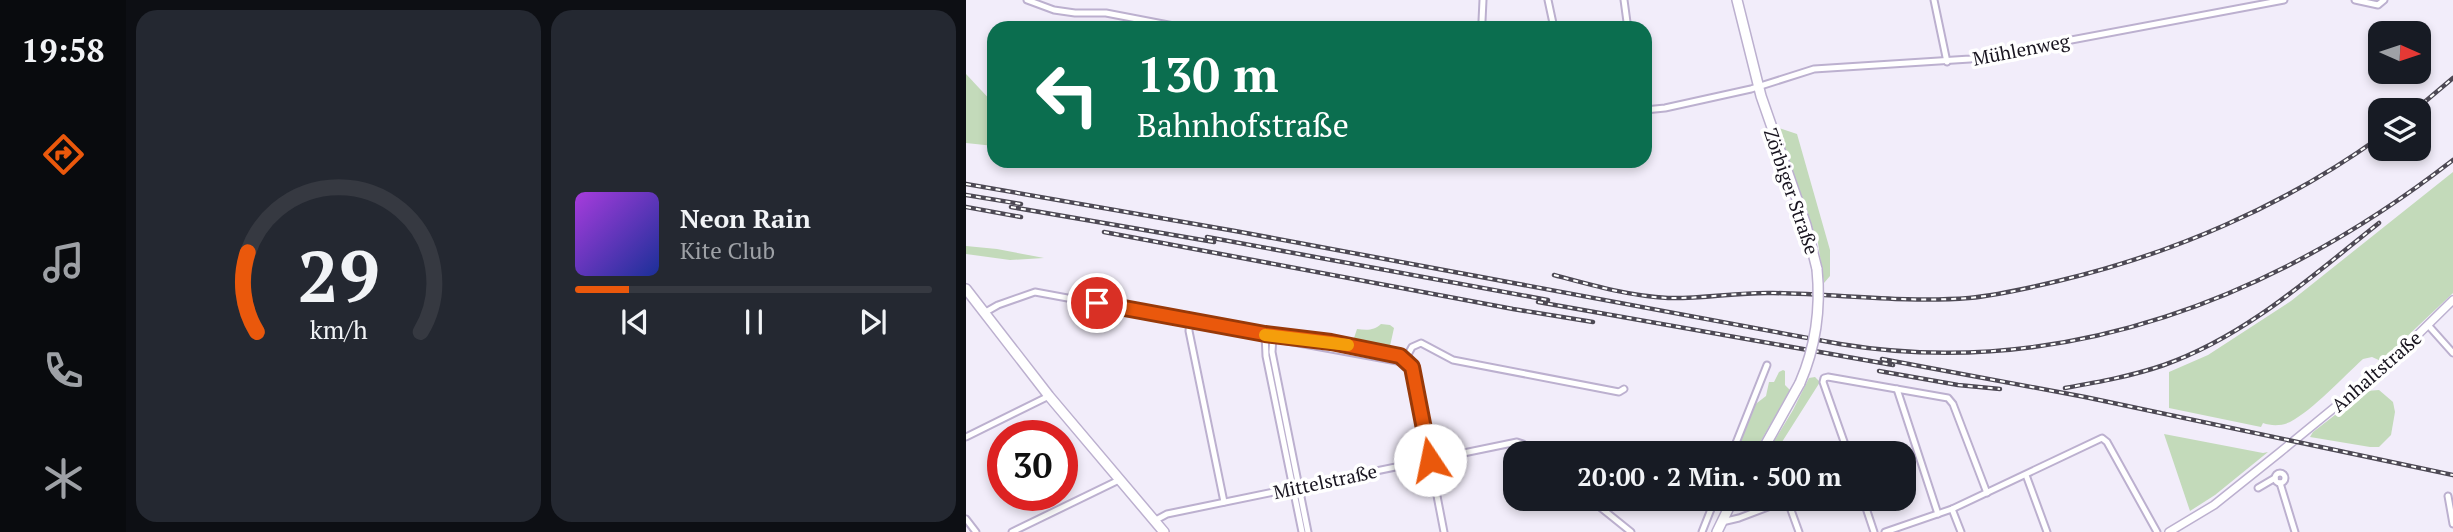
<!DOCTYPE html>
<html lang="de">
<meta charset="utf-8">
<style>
body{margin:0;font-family:"PT Serif",serif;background:#242831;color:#f1f3f6;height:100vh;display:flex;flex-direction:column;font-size:26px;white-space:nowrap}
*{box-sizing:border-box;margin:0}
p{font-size:23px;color:#9ea1a6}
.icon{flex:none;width:38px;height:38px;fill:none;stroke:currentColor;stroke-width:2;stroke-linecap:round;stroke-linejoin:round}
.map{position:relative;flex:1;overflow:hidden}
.sheet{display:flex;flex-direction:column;gap:10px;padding:10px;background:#0d0f14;width:840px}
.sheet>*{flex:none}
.banner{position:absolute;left:21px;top:21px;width:665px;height:147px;border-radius:21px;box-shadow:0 4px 10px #0003;background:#0b6e4f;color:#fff;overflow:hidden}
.needle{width:46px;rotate:93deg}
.buttons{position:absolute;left:1402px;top:21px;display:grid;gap:14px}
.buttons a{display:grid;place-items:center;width:63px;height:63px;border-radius:14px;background:#171b24;box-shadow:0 4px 10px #0003;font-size:35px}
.speed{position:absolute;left:21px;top:420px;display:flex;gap:14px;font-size:35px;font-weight:700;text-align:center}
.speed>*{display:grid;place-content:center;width:91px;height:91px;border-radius:50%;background:#171b24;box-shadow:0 4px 10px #0003;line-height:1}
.speed .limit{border:10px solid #d22;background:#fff;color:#111}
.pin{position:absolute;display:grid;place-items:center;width:60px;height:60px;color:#fff;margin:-30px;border:4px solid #fff;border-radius:50%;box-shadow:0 2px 7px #0007}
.me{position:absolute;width:77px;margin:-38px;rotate:349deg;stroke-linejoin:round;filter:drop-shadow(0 0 5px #0008)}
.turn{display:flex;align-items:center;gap:24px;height:147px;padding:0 35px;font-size:32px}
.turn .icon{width:91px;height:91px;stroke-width:2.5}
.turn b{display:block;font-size:49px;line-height:60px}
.sheet .tile{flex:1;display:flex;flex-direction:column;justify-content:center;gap:10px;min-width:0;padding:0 24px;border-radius:21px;background:#242831}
.sheet .dial{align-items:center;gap:0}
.dial svg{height:182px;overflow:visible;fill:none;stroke:#363941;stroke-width:7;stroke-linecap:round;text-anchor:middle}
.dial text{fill:#f1f3f6;stroke:none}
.song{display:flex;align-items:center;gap:21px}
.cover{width:84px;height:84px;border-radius:10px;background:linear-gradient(135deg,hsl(280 70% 55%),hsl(230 70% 35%))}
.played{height:7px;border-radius:4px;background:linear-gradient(90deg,#ea580c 15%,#363941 15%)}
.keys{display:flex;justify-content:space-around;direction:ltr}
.sheet .tiles{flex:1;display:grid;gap:10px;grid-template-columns:repeat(2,1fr)}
.trip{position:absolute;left:537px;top:441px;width:413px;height:70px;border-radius:21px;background:#171b24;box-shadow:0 4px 10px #0003;font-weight:600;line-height:70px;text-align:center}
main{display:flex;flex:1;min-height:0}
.tabs{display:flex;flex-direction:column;width:126px;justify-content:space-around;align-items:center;background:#090b0e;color:#9ea1a6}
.tabs .icon{width:49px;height:49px}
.tabs .selected{color:#ea580c}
.tabs b{font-size:32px;color:#f1f3f6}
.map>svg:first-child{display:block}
.green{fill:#c3daba}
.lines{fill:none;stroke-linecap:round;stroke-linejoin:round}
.minor-casing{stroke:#bcb0cf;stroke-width:9}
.tertiary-casing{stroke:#bcb0cf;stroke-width:10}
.primary-casing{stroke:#bcb0cf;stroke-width:12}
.minor{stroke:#fff;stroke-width:5}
.tertiary{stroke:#fff;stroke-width:7}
.primary{stroke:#fff;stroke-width:9}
.rail-casing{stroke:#4d4954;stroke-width:4.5}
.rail{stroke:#fff;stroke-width:2;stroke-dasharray:5;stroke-linecap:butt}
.primary-bridge-casing{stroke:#bcb0cf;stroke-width:12;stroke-linecap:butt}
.primary-bridge{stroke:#fff;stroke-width:9}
.route-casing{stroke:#983908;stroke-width:18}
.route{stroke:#ea580c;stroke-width:12}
.slow{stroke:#f59e0b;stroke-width:12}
.labels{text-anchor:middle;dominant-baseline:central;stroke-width:7;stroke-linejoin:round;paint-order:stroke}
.street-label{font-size:19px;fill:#18141f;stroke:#fff}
</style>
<main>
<nav class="tabs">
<b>19:58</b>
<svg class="icon selected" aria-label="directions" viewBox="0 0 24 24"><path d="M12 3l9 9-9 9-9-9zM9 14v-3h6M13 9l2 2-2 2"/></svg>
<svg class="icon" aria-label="music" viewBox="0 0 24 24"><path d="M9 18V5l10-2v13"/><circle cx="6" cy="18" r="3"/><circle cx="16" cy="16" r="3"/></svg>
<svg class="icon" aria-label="phone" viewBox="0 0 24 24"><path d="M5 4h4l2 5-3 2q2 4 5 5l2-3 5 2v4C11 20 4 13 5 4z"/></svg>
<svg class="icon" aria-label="climate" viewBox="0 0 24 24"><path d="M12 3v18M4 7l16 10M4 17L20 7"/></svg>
</nav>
<section class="sheet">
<div class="tiles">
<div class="tile dial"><svg viewBox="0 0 100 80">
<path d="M14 69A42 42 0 1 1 86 69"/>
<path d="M14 69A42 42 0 0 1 10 34" stroke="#ea580c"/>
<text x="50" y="56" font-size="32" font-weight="700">29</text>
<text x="50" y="72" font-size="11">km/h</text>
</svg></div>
<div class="tile">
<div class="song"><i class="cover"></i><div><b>Neon Rain</b><p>Kite Club</p></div></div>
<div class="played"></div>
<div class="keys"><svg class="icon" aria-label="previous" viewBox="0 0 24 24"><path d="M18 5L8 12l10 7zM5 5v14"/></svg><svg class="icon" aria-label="pause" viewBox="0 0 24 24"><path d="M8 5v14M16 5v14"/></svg><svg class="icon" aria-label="next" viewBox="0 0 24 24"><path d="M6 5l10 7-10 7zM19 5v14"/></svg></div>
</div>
</div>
</section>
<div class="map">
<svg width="1487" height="532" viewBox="0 0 1487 532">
<rect width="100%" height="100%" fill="#f2edfa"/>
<g class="green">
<path d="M0,74L28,104V146L0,143Z"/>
<path d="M813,128L831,134L864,250V276L858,283L852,243L819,155Z"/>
<path d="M1487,172V293L1415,361L1406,357L1397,359C1377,377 1347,410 1324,422C1316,426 1305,426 1297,423L1295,427L1203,408V372L1242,355L1325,301Z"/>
<path d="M0,246L31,249L78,258L44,260L0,254Z"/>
<path d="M415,324L424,325L428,328L424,346L388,338L391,329C400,330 408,331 415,324Z"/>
<path d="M817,370L819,371V385L824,390L788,453H769L787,406L800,396L803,382H808L813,372Z"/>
<path d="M849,377L854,382L809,453H801L827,410L843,378Z"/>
<path d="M1413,390L1427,402L1429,412L1425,435L1413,447H1404L1344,437L1347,432L1400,391Z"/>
<path d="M1198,434L1297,453L1302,452L1249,495L1224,511Z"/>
</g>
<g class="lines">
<defs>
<g id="minor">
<path d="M61,0L88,10L109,13H140L218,28"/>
<path d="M582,0L588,28"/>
<path d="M968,0L981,62"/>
<path d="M1389,0L1412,5L1418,0"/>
<path d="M516,21L517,0"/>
<path d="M646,28L659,25L661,22L658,0"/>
<path d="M679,110L699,108L785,89L848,69L1004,59L1318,0"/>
<path d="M18,313L32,305L69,292L307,336L313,335L393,347L434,356L444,363L447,372L478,532"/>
<path d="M224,320L223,331L258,502"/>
<path d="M1462,325L1487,353"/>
<path d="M299,334L300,356L336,532"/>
<path d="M307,336L306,352L342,532"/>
<path d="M307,336L316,340L431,361L439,360"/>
<path d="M439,360L446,347L455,343L487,360L653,392L658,389"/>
<path d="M931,389L972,514"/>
<path d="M0,437L83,396"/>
<path d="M766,453L801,365"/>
<path d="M882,453L857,382L858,378L862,377L982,398L987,404L1021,493"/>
<circle cx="1314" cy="478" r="5"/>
<path d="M1060,475L1081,532"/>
<path d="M1314,483L1329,532"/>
<path d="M1292,488L1309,478"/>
<path d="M1482,496L1487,524"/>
<path d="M624,499L665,532"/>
<path d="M821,499L833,532"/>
<path d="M897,499L908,532"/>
<path d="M986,509L995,532"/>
<path d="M0,519L10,532"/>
<path d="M188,521L201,514L551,442L557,444L569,453"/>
<path d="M756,522L773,518L823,499"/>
<path d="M46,532L153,480"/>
<path d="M736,532L749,499"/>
<path d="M919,532L986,509L1136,438L1141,442L1191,532"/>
</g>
<path id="tertiary" d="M1203,532L1248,505L1313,453L1424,362L1487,300"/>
<g id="primary">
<path d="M771,0L795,96L840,225L851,269"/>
<path d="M0,289L83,396L198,532"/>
<path d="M795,453L834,383"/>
<path d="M751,532L767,499"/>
</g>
</defs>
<use href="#minor" class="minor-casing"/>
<use href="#tertiary" class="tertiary-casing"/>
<use href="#primary" class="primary-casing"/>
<use href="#minor" class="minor"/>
<use href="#tertiary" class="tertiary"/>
<use href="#primary" class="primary"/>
<defs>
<g id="rail">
<path d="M1449,110L1487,78"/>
<path d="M0,184L269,231L874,344C1098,381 1312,296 1487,160"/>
<path d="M0,195L55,204"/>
<path d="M0,207L55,217"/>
<path d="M45,207L248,242"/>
<path d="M138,232L547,309L627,322"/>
<path d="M241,237L582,300"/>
<path d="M588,275C625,285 663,296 702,298C737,299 772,292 807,293C872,294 939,303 1003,298C1033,295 1063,288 1092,281C1206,254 1318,206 1414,137"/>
<path d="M572,302L927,365"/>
<path d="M916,359L1119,397L1487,475"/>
<path d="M913,371L992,385L1034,389"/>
<path d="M1099,388C1133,382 1166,376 1198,365C1280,336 1346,276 1413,223"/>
</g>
</defs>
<use href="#rail" class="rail-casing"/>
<use href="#rail" class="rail"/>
<defs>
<path id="primary-bridge" d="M834,383C850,346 855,309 851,269"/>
</defs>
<use href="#primary-bridge" class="primary-bridge-casing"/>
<use href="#primary-bridge" class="primary-bridge"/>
</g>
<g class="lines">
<defs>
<path id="route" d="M131,303L299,334L365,342L434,356L446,367L464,460"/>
</defs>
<use href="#route" class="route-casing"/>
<use href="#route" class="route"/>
<path class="slow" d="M299,335L382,345"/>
</g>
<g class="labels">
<g class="street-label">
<text transform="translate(1055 49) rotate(-11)">Mühlenweg</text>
<text transform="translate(826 191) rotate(71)">Zörbiger Straße</text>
<text transform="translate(1410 371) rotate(-41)">Anhaltstraße</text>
<text transform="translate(359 481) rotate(-12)">Mittelstraße</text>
</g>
</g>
</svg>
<div class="buttons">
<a><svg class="needle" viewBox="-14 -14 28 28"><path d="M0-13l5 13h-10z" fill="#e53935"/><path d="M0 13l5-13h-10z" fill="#9ea1a6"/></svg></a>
<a><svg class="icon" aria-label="layers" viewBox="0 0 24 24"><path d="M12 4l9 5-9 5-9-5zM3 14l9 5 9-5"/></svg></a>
</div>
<div class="speed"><div class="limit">30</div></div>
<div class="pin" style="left:131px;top:303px;background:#d93025"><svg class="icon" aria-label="arrive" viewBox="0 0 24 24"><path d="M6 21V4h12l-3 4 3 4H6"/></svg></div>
<svg class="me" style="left:464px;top:460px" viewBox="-20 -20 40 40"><circle r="19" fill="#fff"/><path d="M0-13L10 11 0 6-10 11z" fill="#ea580c"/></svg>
<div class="trip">20:00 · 2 Min. · 500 m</div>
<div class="banner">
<div class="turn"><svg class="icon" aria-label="left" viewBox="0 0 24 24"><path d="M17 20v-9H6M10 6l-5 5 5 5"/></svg><div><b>130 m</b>Bahnhofstraße</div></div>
</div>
</div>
</main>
